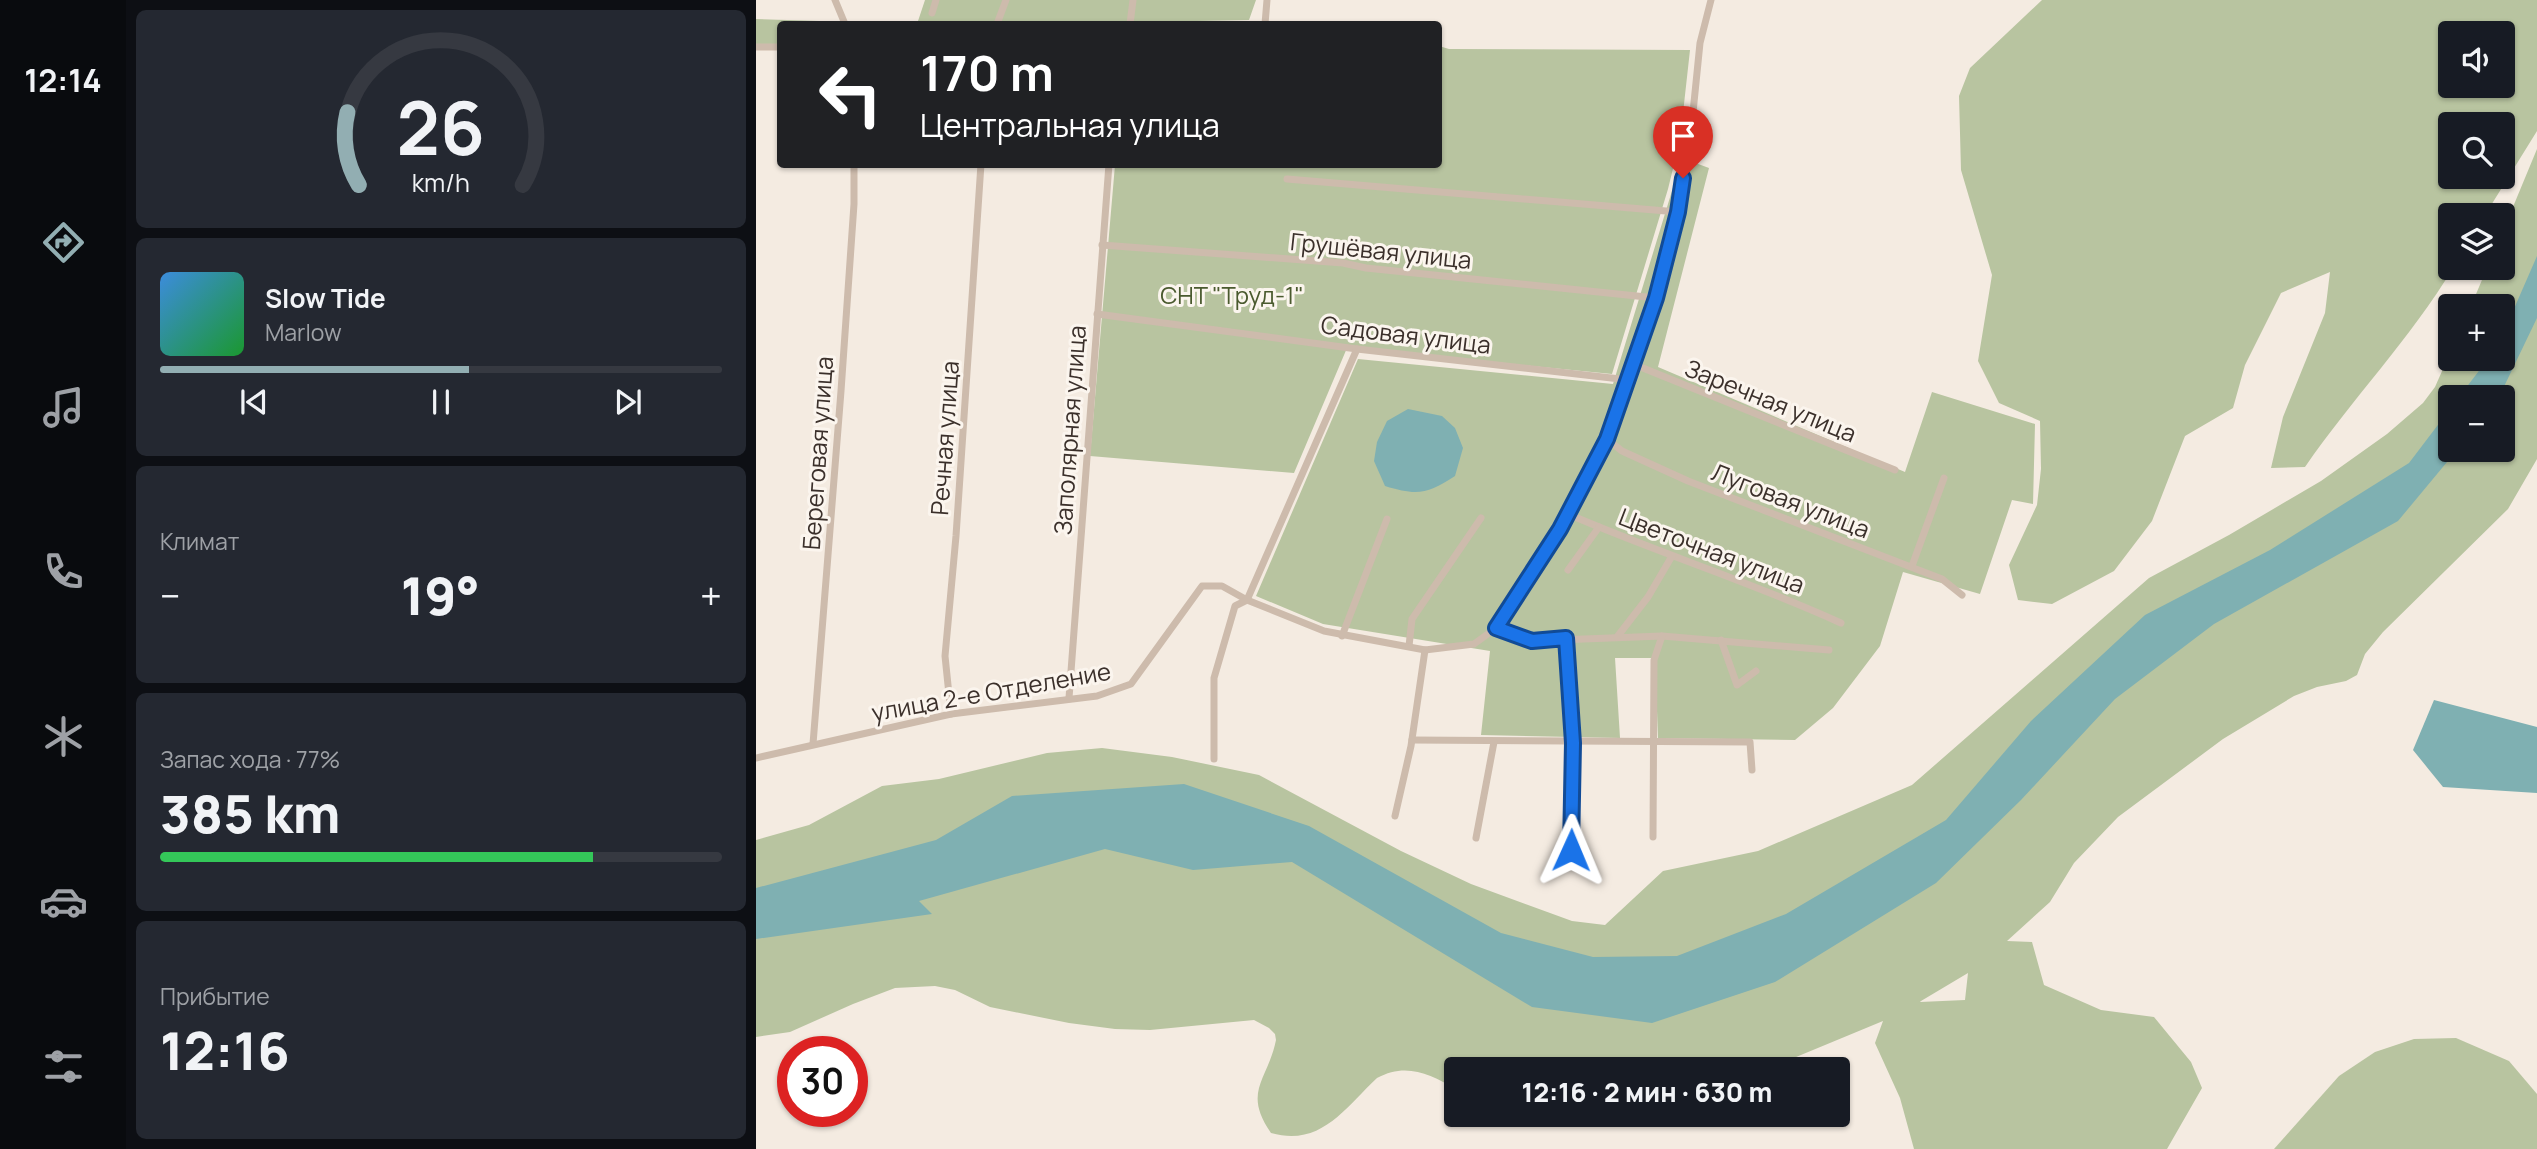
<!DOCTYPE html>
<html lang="ru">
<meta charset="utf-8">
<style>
body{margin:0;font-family:Manrope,sans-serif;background:#242831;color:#f1f3f6;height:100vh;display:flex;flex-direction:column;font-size:26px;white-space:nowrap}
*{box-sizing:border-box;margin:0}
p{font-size:23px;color:#9ea1a6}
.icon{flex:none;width:38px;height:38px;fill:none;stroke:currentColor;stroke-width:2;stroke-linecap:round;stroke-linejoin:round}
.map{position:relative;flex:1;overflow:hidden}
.panel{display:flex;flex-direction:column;gap:10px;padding:10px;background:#0d0f14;width:630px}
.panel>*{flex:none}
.banner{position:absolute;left:21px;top:21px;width:665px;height:147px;border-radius:7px;box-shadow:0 2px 5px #0004;background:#202124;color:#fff;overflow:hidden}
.fabs{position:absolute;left:1682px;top:21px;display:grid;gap:14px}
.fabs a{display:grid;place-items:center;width:77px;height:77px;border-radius:7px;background:#171b24;box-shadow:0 2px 5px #0004;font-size:35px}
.speed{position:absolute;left:21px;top:1036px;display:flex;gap:14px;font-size:35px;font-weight:700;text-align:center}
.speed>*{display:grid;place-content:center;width:91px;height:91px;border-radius:50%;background:#171b24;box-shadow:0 2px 5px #0004;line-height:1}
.speed .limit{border:10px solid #d22;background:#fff;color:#111}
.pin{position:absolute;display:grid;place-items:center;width:60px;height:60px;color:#fff;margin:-72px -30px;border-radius:50% 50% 50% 0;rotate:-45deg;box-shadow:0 0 7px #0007}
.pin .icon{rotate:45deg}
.me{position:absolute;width:77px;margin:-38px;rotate:1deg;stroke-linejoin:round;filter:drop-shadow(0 0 5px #0008)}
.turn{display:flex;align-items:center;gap:24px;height:147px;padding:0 28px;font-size:32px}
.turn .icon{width:91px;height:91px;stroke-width:2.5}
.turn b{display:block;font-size:49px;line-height:60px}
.big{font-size:52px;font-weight:800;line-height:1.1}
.panel .tile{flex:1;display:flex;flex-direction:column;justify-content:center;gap:10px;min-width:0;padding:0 24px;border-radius:10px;background:#242831}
.panel .dial{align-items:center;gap:0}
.dial svg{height:182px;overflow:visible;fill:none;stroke:#363941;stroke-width:7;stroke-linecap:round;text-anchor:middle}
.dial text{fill:#f1f3f6;stroke:none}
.song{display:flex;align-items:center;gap:21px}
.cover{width:84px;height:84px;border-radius:10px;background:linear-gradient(135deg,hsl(210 70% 55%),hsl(130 70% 35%))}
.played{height:7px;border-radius:4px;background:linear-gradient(90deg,#92aeb2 55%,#363941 55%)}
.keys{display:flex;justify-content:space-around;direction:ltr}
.heat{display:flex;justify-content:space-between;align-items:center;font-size:38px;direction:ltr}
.charge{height:10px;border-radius:5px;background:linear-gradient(90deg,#34c759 77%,#363941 0)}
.trip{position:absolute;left:688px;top:1057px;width:406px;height:70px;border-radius:7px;background:#171b24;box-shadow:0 2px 5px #0004;font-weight:800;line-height:70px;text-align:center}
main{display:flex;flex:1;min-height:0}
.menu{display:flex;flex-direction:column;width:126px;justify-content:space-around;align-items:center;background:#090b0e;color:#9ea1a6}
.menu .icon{width:49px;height:49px}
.menu .selected{color:#92aeb2}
.menu b{font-size:32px;color:#f1f3f6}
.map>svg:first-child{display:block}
.green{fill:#b8c4a0;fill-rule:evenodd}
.water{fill:#7fb0b2}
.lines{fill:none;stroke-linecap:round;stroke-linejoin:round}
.minor{stroke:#cdbbac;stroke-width:7}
.route-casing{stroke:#114b97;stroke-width:18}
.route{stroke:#1a73e8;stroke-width:12}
.labels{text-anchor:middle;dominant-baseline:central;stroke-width:6;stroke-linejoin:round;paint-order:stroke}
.street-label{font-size:24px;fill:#3b302b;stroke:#fbf5ee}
.park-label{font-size:24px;fill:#4a5a2e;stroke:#fbf5ee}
</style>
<main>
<nav class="menu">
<b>12:14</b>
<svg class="icon selected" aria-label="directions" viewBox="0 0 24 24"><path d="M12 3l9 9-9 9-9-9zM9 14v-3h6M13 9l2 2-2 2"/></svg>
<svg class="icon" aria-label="music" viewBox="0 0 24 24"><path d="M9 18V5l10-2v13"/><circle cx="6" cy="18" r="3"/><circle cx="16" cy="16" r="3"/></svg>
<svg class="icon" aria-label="phone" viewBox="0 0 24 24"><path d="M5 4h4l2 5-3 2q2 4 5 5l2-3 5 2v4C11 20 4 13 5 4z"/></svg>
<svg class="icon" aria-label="climate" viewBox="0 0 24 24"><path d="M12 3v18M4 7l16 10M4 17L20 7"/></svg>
<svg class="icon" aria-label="car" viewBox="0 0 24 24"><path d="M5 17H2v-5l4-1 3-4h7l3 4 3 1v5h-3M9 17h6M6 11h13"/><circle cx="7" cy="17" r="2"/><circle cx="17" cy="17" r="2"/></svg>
<svg class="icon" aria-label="filters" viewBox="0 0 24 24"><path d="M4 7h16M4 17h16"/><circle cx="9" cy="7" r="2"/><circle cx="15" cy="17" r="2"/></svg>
</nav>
<section class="panel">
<div class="tile dial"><svg viewBox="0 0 100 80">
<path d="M14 69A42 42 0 1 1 86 69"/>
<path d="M14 69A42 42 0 0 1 9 37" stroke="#92aeb2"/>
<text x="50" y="56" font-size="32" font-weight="700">26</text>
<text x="50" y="72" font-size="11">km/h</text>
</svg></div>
<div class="tile">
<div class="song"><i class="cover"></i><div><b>Slow Tide</b><p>Marlow</p></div></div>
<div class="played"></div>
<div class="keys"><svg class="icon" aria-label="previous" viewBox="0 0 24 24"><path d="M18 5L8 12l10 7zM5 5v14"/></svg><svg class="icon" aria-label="pause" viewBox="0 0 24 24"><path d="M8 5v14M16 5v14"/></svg><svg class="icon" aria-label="next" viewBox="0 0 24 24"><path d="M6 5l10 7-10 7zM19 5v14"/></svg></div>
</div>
<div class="tile"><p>Климат</p>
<div class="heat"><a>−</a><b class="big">19°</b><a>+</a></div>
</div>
<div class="tile"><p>Запас хода · 77%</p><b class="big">385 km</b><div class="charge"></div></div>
<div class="tile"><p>Прибытие</p><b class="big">12:16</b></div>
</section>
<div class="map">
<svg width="1781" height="1149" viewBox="0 0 1781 1149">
<rect width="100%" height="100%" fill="#f4ebe1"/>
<g class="green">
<path d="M169,0H500L493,20L285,24H24V45H0V19L161,24Z"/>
<path d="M1286,0H1781V131L1729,215H1694V268H1697C1654,339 1596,399 1549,467L1515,468L1527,417L1569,313L1574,272L1525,293L1489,365L1477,408L1429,436L1396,521L1358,571L1296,604L1262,600L1253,565L1281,505L1285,469L1284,421L1243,403L1222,361L1236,275L1205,170L1203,96L1214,68ZM1694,33H1746V86H1694ZM1694,124H1746V177H1694Z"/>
<path d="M683,46L693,49L934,50L924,140L912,189L856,374L591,348L538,473L334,456L359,165L682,164Z"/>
<path d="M1781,149V459L1752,509L1627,632L1609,654L1601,675L1590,681L1561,687L1538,696L1467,739L1362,817L1318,863L1294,902L1251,941L1276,942L1288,985L1345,1010L1398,1017L1435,1062L1446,1088L1411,1149H1158L1144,1098L1119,1043L1127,1021L1011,1069H700V1089C674,1074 650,1062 621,1078C588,1109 565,1147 515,1133C486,1091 512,1080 520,1040L519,1034L513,1028L498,1020L394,1030L359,1029L313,1023L234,1007L199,990L179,986L139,988L97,1004L34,1032L0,1037V840L53,825L126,786L183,779L291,753L346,748L416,757L503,775L645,851L715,884L816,921L849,925L907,871L1002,851L1156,785L1393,578L1473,535L1565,481L1631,434L1667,403L1679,387L1694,353V359H1746V306H1715L1731,268H1746L1747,231ZM1694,397H1746V450H1694ZM1212,973L1209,1000L1164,1002L1165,1001Z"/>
<path d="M926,158L953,168L902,367L1149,472L1176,392L1279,424L1277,504L1256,500L1224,594L1147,572L1124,646L1077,708L1039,740L902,738L899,658H859L864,738L725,735L734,651L567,624L500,596L602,359L857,384Z"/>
<path d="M1700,1038L1753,1061L1781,1094V1149H1518L1583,1076L1619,1052L1658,1039Z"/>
<path d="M760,1115H877C838,1127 800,1122 760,1115Z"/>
</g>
<g class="water">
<path d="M1781,256V318L1743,397H1703L1732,359H1746L1747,334Z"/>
<path d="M652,409L686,416L699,428L707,448L699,476C672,494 661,496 629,486L618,461L621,442L631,421Z"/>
<path d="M1694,409V450H1701L1642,521L1458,624L1359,699L1265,800L1180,883L1019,982L896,1023L776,1007L536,862L437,870L349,849L163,901L176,914L0,939V888L180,840L256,796L428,784L553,826L745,933L837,957L921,956L1030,914L1190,820L1275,721L1389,615L1514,550L1653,463Z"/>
<path d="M1678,700L1781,727V793L1687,787L1657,750Z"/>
</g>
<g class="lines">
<g class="minor">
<path d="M79,0L89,24"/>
<path d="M176,13L180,0"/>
<path d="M241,24L250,0"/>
<path d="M374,24L377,0"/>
<path d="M509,24L511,0"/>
<path d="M0,47H24"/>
<path d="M531,179L922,212"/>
<path d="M346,245L587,263L610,268L900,298"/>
<path d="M341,314L601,349L873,380"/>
<path d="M877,364L1139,470"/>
<path d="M851,439L866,451L932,481L1186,579L1206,595"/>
<path d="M812,514C902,553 996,582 1085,623"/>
<path d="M1156,566L1188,478"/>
<path d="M812,570L843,527"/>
<path d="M740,628L776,641L906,636L1073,650"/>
<path d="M586,636L631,519"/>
<path d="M861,637L892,597L916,556"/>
<path d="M810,638L817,743L815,850"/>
<path d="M965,640L981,685L1000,671"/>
<path d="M653,646L656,619L725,518"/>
<path d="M313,698L353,164"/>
<path d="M195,714L189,656L200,536L225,164"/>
<path d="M656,740L994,742L996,770"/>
<path d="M57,744L85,391L98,204V164"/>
<path d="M0,758L195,714L341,696L375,684L446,586H466L491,600L568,631L669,650L718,644L740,628L812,514L851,439L873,380L900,298L922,212L934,142L944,43L955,0"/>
<path d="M458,759V678L479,606L491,600L601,349"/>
<path d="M639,816L655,746L669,650"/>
<path d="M897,837L898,660L906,636"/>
<path d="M720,838L738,742"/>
</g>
</g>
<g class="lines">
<defs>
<path id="route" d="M815,850L817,743L810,638L776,641L740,628L804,529L851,439L900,298L922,212L927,178"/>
</defs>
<use href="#route" class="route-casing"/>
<use href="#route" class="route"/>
</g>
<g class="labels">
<g class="street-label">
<text transform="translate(625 250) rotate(6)">Грушёвая улица</text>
<text transform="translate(650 334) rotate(7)">Садовая улица</text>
<text transform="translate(1015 400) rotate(22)">Заречная улица</text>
<text transform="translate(313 430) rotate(-86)">Заполярная улица</text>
<text transform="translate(188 438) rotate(-86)">Речная улица</text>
<text transform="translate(61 453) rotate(-86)">Береговая улица</text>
<text transform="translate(1035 500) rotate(21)">Луговая улица</text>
<text transform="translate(956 550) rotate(21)">Цветочная улица</text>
<text transform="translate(235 691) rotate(-10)">улица 2-е Отделение</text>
</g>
<g class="park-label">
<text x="476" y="294">СНТ "Труд-1"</text>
</g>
</g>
</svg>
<div class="fabs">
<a><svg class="icon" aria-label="sound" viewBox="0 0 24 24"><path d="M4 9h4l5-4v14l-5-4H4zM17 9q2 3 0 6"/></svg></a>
<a><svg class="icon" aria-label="search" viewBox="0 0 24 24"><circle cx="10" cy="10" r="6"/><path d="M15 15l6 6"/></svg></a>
<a><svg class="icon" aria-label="layers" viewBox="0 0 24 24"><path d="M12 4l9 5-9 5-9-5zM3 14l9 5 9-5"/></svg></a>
<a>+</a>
<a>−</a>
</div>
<div class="speed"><div class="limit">30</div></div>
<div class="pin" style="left:927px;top:178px;background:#d93025"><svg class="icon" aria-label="arrive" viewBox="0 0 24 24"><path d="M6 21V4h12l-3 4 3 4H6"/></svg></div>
<svg class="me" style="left:815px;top:850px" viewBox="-20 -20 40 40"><path d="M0-17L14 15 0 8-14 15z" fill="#1a73e8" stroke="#fff" stroke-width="4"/></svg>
<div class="trip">12:16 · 2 мин · 630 m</div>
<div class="banner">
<div class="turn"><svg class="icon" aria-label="left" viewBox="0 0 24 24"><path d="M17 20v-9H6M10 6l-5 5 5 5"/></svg><div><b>170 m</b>Центральная улица</div></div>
</div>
</div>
</main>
